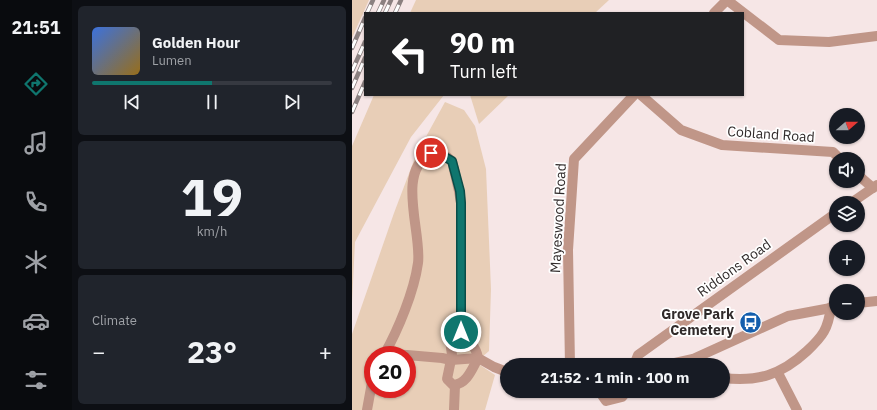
<!DOCTYPE html>
<meta charset="utf-8">
<style>
body{margin:0;font-family:"IBM Plex Sans",sans-serif;background:#20242c;color:#f1f3f6;height:100vh;display:flex;flex-direction:column;font-size:15px;white-space:nowrap}
*{box-sizing:border-box;margin:0}
p{font-size:13px;color:#9ea1a6}
.icon{flex:none;width:22px;height:22px;fill:none;stroke:currentColor;stroke-width:2;stroke-linecap:round;stroke-linejoin:round}
.map{position:relative;flex:1;overflow:hidden}
.side{display:flex;flex-direction:column;gap:6px;padding:6px;background:#0d0f14;width:280px}
.side>*{flex:none}
.guide{position:absolute;left:12px;top:12px;width:380px;height:84px;border-radius:0px;box-shadow:0 1px 3px #0004;background:#202124;color:#fff;overflow:hidden}
.needle{width:26px;rotate:70deg}
.buttons{position:absolute;left:477px;top:108px;display:grid;gap:8px}
.buttons a{display:grid;place-items:center;width:36px;height:36px;border-radius:50%;background:#171b24;box-shadow:0 1px 3px #0004;font-size:20px}
.speed{position:absolute;left:12px;top:346px;display:flex;gap:8px;font-size:20px;font-weight:700;text-align:center}
.speed>*{display:grid;place-content:center;width:52px;height:52px;border-radius:50%;background:#171b24;box-shadow:0 1px 3px #0004;line-height:1}
.speed .limit{border:6px solid #d22;background:#fff;color:#111}
.pin{position:absolute;display:grid;place-items:center;width:34px;height:34px;color:#fff;margin:-17px;border:2px solid #fff;border-radius:50%;box-shadow:0 1px 4px #0007}
.me{position:absolute;width:44px;margin:-22px;rotate:0deg;stroke-linejoin:round;filter:drop-shadow(0 0 3px #0008)}
.turn{display:flex;align-items:center;gap:14px;height:84px;padding:0 20px;font-size:18px}
.turn .icon{width:52px;height:52px;stroke-width:2.5}
.turn b{display:block;font-size:28px;line-height:34px}
.big{font-size:30px;font-weight:700;line-height:1.1}
.side .card{flex:1;display:flex;flex-direction:column;justify-content:center;gap:6px;min-width:0;padding:0 14px;border-radius:6px;background:#20242c}
.side .dial{align-items:center;gap:0}
.dial b{font-size:52px;line-height:1}
.song{display:flex;align-items:center;gap:12px}
.cover{width:48px;height:48px;border-radius:6px;background:linear-gradient(135deg,hsl(220 70% 55%),hsl(40 70% 35%))}
.played{height:4px;border-radius:2px;background:linear-gradient(90deg,#0f766e 50%,#363941 50%)}
.keys{display:flex;justify-content:space-around;direction:ltr}
.heat{display:flex;justify-content:space-between;align-items:center;font-size:22px;direction:ltr}
.trip{position:absolute;left:148px;top:358px;width:230px;height:40px;border-radius:20px;background:#171b24;box-shadow:0 1px 3px #0004;font-weight:700;line-height:40px;text-align:center}
main{display:flex;flex:1;min-height:0}
.tab-bar{display:flex;flex-direction:column;width:72px;justify-content:space-around;align-items:center;background:#090b0e;color:#9ea1a6}
.tab-bar .icon{width:28px;height:28px}
.tab-bar .selected{color:#0f766e}
.tab-bar b{font-size:18px;color:#f1f3f6}
.map>svg:first-child{display:block}
.green{fill:#e8ceb7;fill-rule:evenodd}
.lines{fill:none;stroke-linecap:round;stroke-linejoin:round}
.minor{stroke:#c09688;stroke-width:10}
.rail-casing{stroke:#8b8080;stroke-width:4.5}
.rail{stroke:#fff;stroke-width:3;stroke-dasharray:9;stroke-linecap:butt}
.route-casing{stroke:#0a4d48;stroke-width:10}
.route{stroke:#0f766e;stroke-width:7}
.labels{text-anchor:middle;dominant-baseline:central;stroke-width:3.5;stroke-linejoin:round;paint-order:stroke}
.street-label{font-size:14px;fill:#302a2a;stroke:#fff}
.poi-label{font-size:14px;font-weight:bold;fill:#302a2a;stroke:#fff;text-anchor:end}
</style>
<main>
<nav class="tab-bar">
<b>21:51</b>
<svg class="icon selected" aria-label="directions" viewBox="0 0 24 24"><path d="M12 3l9 9-9 9-9-9zM9 14v-3h6M13 9l2 2-2 2"/></svg>
<svg class="icon" aria-label="music" viewBox="0 0 24 24"><path d="M9 18V5l10-2v13"/><circle cx="6" cy="18" r="3"/><circle cx="16" cy="16" r="3"/></svg>
<svg class="icon" aria-label="phone" viewBox="0 0 24 24"><path d="M5 4h4l2 5-3 2q2 4 5 5l2-3 5 2v4C11 20 4 13 5 4z"/></svg>
<svg class="icon" aria-label="climate" viewBox="0 0 24 24"><path d="M12 3v18M4 7l16 10M4 17L20 7"/></svg>
<svg class="icon" aria-label="car" viewBox="0 0 24 24"><path d="M5 17H2v-5l4-1 3-4h7l3 4 3 1v5h-3M9 17h6M6 11h13"/><circle cx="7" cy="17" r="2"/><circle cx="17" cy="17" r="2"/></svg>
<svg class="icon" aria-label="filters" viewBox="0 0 24 24"><path d="M4 7h16M4 17h16"/><circle cx="9" cy="7" r="2"/><circle cx="15" cy="17" r="2"/></svg>
</nav>
<section class="side">
<div class="card">
<div class="song"><i class="cover"></i><div><b>Golden Hour</b><p>Lumen</p></div></div>
<div class="played"></div>
<div class="keys"><svg class="icon" aria-label="previous" viewBox="0 0 24 24"><path d="M18 5L8 12l10 7zM5 5v14"/></svg><svg class="icon" aria-label="pause" viewBox="0 0 24 24"><path d="M8 5v14M16 5v14"/></svg><svg class="icon" aria-label="next" viewBox="0 0 24 24"><path d="M6 5l10 7-10 7zM19 5v14"/></svg></div>
</div>
<div class="card dial"><b>19</b><p>km/h</p></div>
<div class="card"><p>Climate</p>
<div class="heat"><a>−</a><b class="big">23°</b><a>+</a></div>
</div>
</section>
<div class="map">
<svg width="525" height="410" viewBox="0 0 525 410">
<rect width="100%" height="100%" fill="#f6e6e6"/>
<g class="green">
<path d="M0,0H17L0,38Z"/>
<path d="M64,0H257L243,13H58Z"/>
<path d="M22,95H92L59,137L3,242L0,303V146Z"/>
<path d="M118,95H157L127,124Z"/>
<path d="M93,102L112,110L123,126L134,169L139,289L137,351L130,357L128,365L143,375L133,410H0V334L42,213L64,155ZM21,355H55V389H21Z"/>
</g>
<g class="lines">
<g class="minor">
<path d="M375,0L427,40L477,42L525,36"/>
<path d="M362,13L375,0"/>
<path d="M289,95L329,130L370,145L481,152L488,159"/>
<path d="M506,175L521,188"/>
<path d="M499,203L525,185"/>
<path d="M506,303L525,301"/>
<path d="M106,332C115,333 125,350 126,358C120,369 115,384 101,385L95,379L100,355L98,340L100,336Z"/>
<path d="M33,354L54,355"/>
<path d="M32,355C46,330 62,292 66,263C70,233 44,172 78,154C85,151 95,156 100,161L107,191L109,203V332"/>
<path d="M55,355L90,358L99,360L126,358L142,367L155,372"/>
<path d="M218,365L216,250L222,159L282,95"/>
<path d="M282,365L286,355L484,213"/>
<path d="M314,365L341,359L436,316L484,307"/>
<path d="M426,373L445,410"/>
<path d="M371,378C406,382 429,375 455,351C471,336 476,329 479,307"/>
<path d="M247,391L254,401L270,397L275,391"/>
<path d="M15,410L21,377"/>
<path d="M102,410L103,385"/>
</g>
<defs>
<g id="rail">
<path d="M15,13L21,0"/>
<path d="M26,13L32,0"/>
<path d="M33,13L39,0"/>
<path d="M43,13L49,0"/>
<path d="M0,48L13,18"/>
<path d="M0,71L13,42"/>
<path d="M0,88L13,58"/>
<path d="M0,112L13,82"/>
</g>
</defs>
<use href="#rail" class="rail-casing"/>
<use href="#rail" class="rail"/>
</g>
<g class="lines">
<defs>
<path id="route" d="M79,153H86L100,161L108,191L109,203V332"/>
</defs>
<use href="#route" class="route-casing"/>
<use href="#route" class="route"/>
</g>
<defs>
<symbol id="bus-disc" viewBox="-11 -11 22 22"><circle r="9.5" fill="#145ead" stroke="#fff"/><path d="M-5-6H5V4H4V6H2V4H-2V6H-4V4H-5ZM-3.5-4V0h7V-4ZM-3.5 1.2v1.5H-2V1.2ZM2 1.2v1.5H3.5V1.2Z" fill="#fff"/></symbol>
</defs>
<g fill-rule="evenodd">
<use href="#bus-disc" x="386" y="310" width="25" height="25"/>
</g>
<g class="labels">
<g class="street-label">
<text transform="translate(419 134) rotate(4)">Cobland Road</text>
<text transform="translate(206 218) rotate(-87)">Mayeswood Road</text>
<text transform="translate(382 268) rotate(-36)">Riddons Road</text>
</g>
<g class="poi-label">
<text x="382" y="314">Grove Park<tspan x="382" dy="16">Cemetery</tspan></text>
</g>
</g>
</svg>
<div class="buttons">
<a><svg class="needle" viewBox="-14 -14 28 28"><path d="M0-13l5 13h-10z" fill="#e53935"/><path d="M0 13l5-13h-10z" fill="#9ea1a6"/></svg></a>
<a><svg class="icon" aria-label="sound" viewBox="0 0 24 24"><path d="M4 9h4l5-4v14l-5-4H4zM17 9q2 3 0 6"/></svg></a>
<a><svg class="icon" aria-label="layers" viewBox="0 0 24 24"><path d="M12 4l9 5-9 5-9-5zM3 14l9 5 9-5"/></svg></a>
<a>+</a>
<a>−</a>
</div>
<div class="speed"><div class="limit">20</div></div>
<div class="pin" style="left:79px;top:153px;background:#d93025"><svg class="icon" aria-label="arrive" viewBox="0 0 24 24"><path d="M6 21V4h12l-3 4 3 4H6"/></svg></div>
<svg class="me" style="left:109px;top:332px" viewBox="-20 -20 40 40"><circle r="17" fill="#0f766e" stroke="#fff" stroke-width="3"/><path d="M0-11L8 9 0 5-8 9z" fill="#fff"/></svg>
<div class="trip">21:52 · 1 min · 100 m</div>
<div class="guide">
<div class="turn"><svg class="icon" aria-label="left" viewBox="0 0 24 24"><path d="M17 20v-9H6M10 6l-5 5 5 5"/></svg><div><b>90 m</b>Turn left</div></div>
</div>
</div>
</main>
